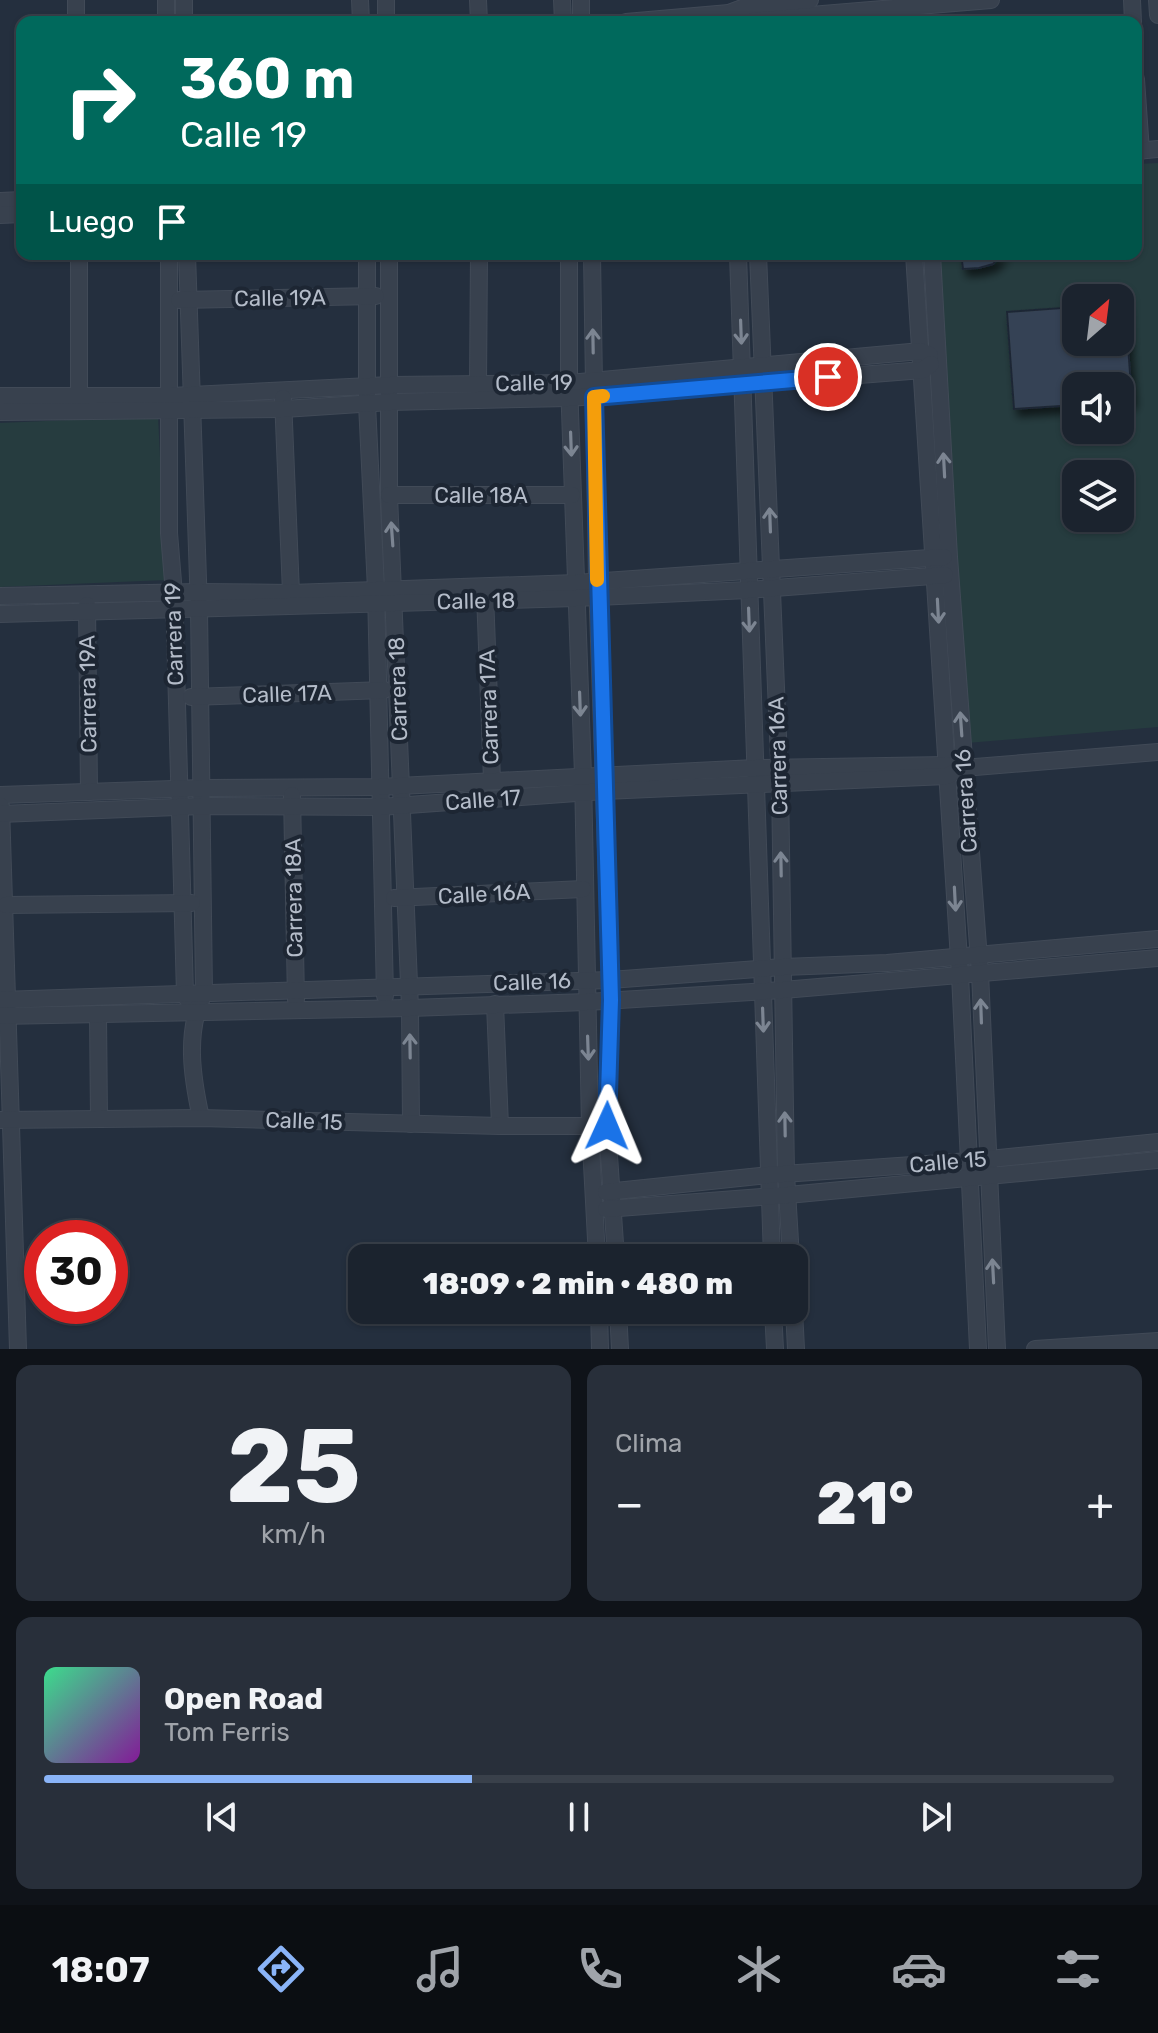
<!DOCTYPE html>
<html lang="es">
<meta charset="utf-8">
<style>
body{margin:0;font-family:Rubik,sans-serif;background:#282f3a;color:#f1f3f6;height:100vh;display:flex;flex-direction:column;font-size:30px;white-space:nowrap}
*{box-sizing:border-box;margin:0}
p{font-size:26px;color:#a0a4aa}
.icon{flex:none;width:44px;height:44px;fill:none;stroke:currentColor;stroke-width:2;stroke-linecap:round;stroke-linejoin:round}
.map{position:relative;height:1349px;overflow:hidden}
.details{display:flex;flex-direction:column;gap:16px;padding:16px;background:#0f1319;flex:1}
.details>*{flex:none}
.hud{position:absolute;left:16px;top:16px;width:1126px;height:244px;border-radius:16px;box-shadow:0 2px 6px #0004,0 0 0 2px #39404a;background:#00695c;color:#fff;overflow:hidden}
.needle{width:52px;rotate:28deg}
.fabs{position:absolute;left:1062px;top:284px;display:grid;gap:16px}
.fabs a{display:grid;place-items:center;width:72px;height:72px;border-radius:16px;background:#1b232e;box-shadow:0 2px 6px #0004,0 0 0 2px #39404a;font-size:40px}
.speed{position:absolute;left:24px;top:1220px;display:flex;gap:16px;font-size:40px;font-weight:700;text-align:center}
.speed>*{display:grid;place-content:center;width:104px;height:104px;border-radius:50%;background:#1b232e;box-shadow:0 2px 6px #0004,0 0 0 2px #39404a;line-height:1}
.speed .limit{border:12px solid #d22;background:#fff;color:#111}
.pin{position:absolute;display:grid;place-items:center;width:68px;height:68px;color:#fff;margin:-34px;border:4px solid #fff;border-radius:50%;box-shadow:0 2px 8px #0007}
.me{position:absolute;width:88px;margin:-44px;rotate:1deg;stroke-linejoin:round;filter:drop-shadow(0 0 6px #0008)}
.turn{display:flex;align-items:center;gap:28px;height:168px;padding:0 32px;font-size:36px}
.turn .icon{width:104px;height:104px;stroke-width:2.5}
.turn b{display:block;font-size:56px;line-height:68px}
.then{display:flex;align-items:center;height:76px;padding:0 32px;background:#0003;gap:16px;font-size:30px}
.big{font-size:60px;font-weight:800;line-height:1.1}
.details .card{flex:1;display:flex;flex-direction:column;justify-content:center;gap:12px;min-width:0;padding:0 28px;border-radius:16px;background:#282f3a}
.details .dial{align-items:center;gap:0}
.dial b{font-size:104px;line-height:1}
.song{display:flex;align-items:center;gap:24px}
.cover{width:96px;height:96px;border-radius:12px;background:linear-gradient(135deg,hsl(150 70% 55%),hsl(290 70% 35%))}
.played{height:8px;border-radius:4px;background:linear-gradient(90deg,#8ab4f8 40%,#39404a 40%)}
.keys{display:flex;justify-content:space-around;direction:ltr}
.heat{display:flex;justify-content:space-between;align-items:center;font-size:44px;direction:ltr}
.details .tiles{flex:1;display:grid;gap:16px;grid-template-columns:1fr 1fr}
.card:last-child{grid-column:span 2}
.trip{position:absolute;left:348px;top:1244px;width:460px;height:80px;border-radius:16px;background:#1b232e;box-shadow:0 2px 6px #0004,0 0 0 2px #39404a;font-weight:800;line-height:80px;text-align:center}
.tab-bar{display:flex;height:128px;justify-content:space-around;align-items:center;background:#0b0e12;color:#a0a4aa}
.tab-bar .icon{width:56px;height:56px}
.tab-bar .current{color:#8ab4f8}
.tab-bar b{font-size:36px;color:#f1f3f6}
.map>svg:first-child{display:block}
.green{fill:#263c3f;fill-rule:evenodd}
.building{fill:#364354;stroke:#1f2835;stroke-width:2;filter:url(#shadow)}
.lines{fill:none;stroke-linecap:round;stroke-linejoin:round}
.minor-casing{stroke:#414a57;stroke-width:18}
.minor{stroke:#38414e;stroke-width:16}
.oneway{stroke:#7c8592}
.route-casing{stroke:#114b97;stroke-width:20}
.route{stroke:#1a73e8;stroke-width:14}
.slow{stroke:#f59e0b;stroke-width:14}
.labels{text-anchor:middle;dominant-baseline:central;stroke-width:8;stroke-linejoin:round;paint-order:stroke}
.street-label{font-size:22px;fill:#b4bcc9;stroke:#1d2633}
</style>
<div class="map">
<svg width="1158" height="1349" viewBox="0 0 1158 1349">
<defs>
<filter id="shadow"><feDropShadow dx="4" dy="7" stdDeviation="4" flood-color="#0009"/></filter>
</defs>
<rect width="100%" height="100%" fill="#242f3e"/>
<g class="green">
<path d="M1158,163V727L967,743L936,254H1136V164ZM1076,298H1120V342H1076ZM1076,386H1120V430H1076ZM1076,474H1120V518H1076Z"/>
<path d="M158,416L166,580L0,587V423Z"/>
</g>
<g class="building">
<path d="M961,254H1003L993,264L979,268L963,269Z"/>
<path d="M1120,304H1125L1132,401L1120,402V386H1076V405L1014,409L1007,312L1076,307V342H1120Z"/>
</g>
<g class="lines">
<defs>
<g id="minor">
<path d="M76,0V22"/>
<path d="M166,0V22"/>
<path d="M360,0L361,22"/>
<path d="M386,0V22"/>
<path d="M478,0L479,22"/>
<path d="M562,0L563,22"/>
<path d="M581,0V22"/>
<path d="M1132,0L1133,22"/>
<path d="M1157,0L1158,15"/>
<path d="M729,13L750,20L991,0"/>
<path d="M184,22V0"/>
<path d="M626,22L729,13L750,5L810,0"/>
<path d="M1136,79L1141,151"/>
<path d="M1136,151L1158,149"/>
<path d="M0,201L22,200"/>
<path d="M0,215L22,214"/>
<path d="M79,254V396"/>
<path d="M169,254V533L174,594L185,994L188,1000"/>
<path d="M187,254L199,609L204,993C185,1032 192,1077 201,1118"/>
<path d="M367,254V404L376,589L385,996"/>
<path d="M389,254V495L410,1008L411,1124"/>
<path d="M569,254V383L583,775L590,1127L597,1258"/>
<path d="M592,254L597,581L611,1000L607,1126L616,1258"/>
<path d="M738,254L772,1258"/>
<path d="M758,254L780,784L786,1174L791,1258"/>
<path d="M914,254L960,975L978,1349"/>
<path d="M932,254L949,557L980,973L997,1349"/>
<path d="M179,300L376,296"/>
<path d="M478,384L479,254"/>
<path d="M0,396H171L390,385L569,383L921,351L930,355"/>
<path d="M283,398L291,593"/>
<path d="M0,412L284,409L390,402L569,398L923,370L931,364"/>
<path d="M389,495H572"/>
<path d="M485,594L492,780"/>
<path d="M0,596L198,592L291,593L576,583L944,557"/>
<path d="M87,605L89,792"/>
<path d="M0,614L576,598L748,590L945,575"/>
<path d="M191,697L384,690"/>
<path d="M0,795L202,788L379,787L755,768L947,765L963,768L1158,752"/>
<path d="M292,795L296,1000"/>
<path d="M1,806L18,1349"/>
<path d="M0,814L202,806L380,807L604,791L947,776L955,772"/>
<path d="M394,898L583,889"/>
<path d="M6,905L192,903"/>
<path d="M0,1000L610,980L783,967L887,963L1158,939"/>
<path d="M495,1004L500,1126"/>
<path d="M98,1014L99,1119"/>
<path d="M0,1016L410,1008L587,1002L783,990L1158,958"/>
<path d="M0,1120L201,1118L500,1126H598"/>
<path d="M606,1192L769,1175L970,1161L1158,1142"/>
<path d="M606,1209L788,1195L1158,1160"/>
<path d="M599,1310L600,1349"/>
<path d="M618,1310L620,1349"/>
<path d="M773,1310L775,1349"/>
<path d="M794,1310L796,1349"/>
<path d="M1035,1349L1158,1341"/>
</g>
</defs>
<use href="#minor" class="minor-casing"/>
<use href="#minor" class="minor"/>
</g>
<defs><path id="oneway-shaft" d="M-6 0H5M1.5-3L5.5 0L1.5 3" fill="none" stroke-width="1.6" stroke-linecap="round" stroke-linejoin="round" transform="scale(2)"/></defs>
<g class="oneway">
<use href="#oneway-shaft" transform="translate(741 332) rotate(88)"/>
<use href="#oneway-shaft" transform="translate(593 341) rotate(-91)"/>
<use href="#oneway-shaft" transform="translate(571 444) rotate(88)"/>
<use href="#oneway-shaft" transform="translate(944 465) rotate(-93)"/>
<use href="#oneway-shaft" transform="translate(770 520) rotate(-92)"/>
<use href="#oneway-shaft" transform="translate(392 534) rotate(-94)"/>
<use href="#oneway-shaft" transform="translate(938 611) rotate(87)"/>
<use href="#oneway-shaft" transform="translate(749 620) rotate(88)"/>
<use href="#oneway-shaft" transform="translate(580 704) rotate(88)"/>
<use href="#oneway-shaft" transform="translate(961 724) rotate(-94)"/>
<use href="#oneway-shaft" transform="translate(781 864) rotate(-91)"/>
<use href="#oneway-shaft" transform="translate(955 899) rotate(87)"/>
<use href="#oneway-shaft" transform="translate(981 1011) rotate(-92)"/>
<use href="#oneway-shaft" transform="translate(763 1020) rotate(88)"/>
<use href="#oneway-shaft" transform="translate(410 1046) rotate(-91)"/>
<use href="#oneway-shaft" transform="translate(588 1048) rotate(88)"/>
<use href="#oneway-shaft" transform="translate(785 1124) rotate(-91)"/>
<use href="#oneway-shaft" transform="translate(993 1271) rotate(-93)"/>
</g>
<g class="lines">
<defs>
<path id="route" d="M607,1126L611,1000L594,397L828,377"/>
</defs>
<use href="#route" class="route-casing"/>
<use href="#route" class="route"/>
<path class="slow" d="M597,580L594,397L603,396"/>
</g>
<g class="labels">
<g class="street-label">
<text transform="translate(280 298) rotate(-1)">Calle 19A</text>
<text transform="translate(534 383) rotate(-1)">Calle 19</text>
<text x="481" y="495">Calle 18A</text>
<text transform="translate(476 601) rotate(-1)">Calle 18</text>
<text transform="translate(174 634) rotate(-92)">Carrera 19</text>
<text transform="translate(398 689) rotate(-92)">Carrera 18</text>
<text transform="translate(88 694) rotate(-91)">Carrera 19A</text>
<text transform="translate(287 694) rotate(-2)">Calle 17A</text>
<text transform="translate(489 707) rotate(-92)">Carrera 17A</text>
<text transform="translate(778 756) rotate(-92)">Carrera 16A</text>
<text transform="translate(483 800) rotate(-4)">Calle 17</text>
<text transform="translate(966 801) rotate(-94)">Carrera 16</text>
<text transform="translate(484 894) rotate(-3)">Calle 16A</text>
<text transform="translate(294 898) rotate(-91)">Carrera 18A</text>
<text transform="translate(532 982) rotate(-2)">Calle 16</text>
<text transform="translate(304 1121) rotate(2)">Calle 15</text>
<text transform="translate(948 1162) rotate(-5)">Calle 15</text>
</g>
</g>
</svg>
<div class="fabs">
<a><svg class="needle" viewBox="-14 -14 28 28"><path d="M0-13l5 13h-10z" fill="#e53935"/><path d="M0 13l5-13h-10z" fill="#a0a4aa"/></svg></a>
<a><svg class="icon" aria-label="sound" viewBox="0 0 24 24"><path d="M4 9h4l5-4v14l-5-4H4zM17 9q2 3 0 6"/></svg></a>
<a><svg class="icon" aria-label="layers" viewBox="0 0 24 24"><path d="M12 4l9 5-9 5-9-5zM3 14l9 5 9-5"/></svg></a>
</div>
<div class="speed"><div class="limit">30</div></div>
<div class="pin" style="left:828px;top:377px;background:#d93025"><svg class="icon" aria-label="arrive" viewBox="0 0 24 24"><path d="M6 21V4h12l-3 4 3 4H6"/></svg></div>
<svg class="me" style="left:607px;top:1126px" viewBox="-20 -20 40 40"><path d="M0-17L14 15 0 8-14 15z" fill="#1a73e8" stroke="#fff" stroke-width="4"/></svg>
<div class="trip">18:09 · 2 min · 480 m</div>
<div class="hud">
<div class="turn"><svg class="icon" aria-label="right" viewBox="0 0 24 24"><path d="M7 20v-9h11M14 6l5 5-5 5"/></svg><div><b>360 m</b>Calle 19</div></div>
<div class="then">Luego<svg class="icon" aria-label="arrive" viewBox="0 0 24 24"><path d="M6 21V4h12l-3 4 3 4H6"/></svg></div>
</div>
</div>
<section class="details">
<div class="tiles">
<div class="card dial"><b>25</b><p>km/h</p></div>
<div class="card"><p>Clima</p>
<div class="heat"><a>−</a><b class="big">21°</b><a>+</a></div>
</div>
<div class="card">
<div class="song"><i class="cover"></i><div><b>Open Road</b><p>Tom Ferris</p></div></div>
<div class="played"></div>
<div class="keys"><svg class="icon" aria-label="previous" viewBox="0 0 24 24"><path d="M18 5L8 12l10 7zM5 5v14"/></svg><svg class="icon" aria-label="pause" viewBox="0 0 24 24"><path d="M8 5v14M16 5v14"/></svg><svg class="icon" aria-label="next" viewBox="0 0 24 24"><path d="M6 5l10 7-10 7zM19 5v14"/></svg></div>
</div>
</div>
</section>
<nav class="tab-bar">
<b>18:07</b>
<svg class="icon current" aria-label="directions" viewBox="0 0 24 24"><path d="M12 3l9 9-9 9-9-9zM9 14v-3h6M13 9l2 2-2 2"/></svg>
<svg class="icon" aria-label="music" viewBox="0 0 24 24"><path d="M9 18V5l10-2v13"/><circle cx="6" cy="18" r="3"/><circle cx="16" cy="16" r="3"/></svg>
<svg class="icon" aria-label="phone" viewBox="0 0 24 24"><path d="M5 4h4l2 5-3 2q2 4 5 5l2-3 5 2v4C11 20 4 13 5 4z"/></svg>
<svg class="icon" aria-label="climate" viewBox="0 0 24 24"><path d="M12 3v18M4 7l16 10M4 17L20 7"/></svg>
<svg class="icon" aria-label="car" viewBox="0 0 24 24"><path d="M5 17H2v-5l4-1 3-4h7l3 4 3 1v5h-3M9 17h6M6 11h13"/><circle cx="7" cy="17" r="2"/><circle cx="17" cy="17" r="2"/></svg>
<svg class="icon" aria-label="filters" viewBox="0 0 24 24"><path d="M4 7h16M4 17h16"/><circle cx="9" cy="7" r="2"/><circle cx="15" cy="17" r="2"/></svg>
</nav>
